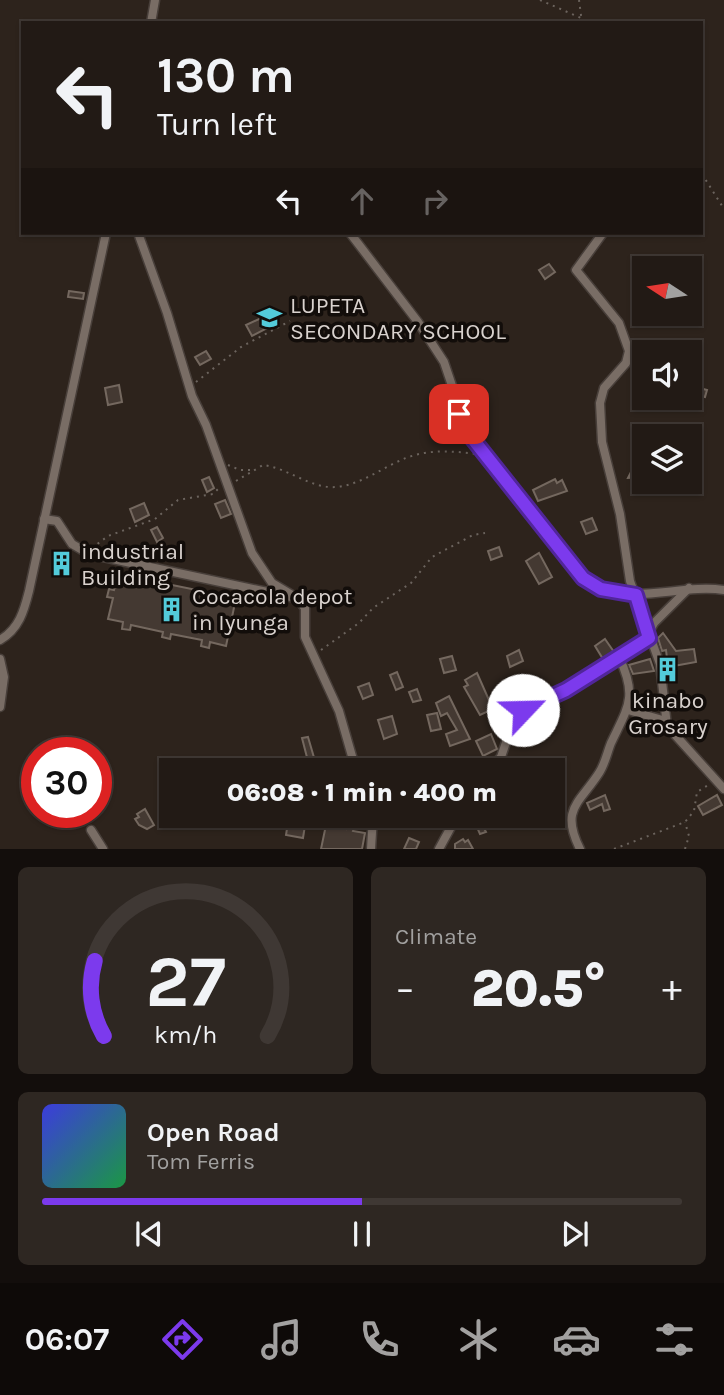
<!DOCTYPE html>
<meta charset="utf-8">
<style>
body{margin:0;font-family:Karla,sans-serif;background:#2e2722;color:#f1f3f6;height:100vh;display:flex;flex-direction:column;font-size:26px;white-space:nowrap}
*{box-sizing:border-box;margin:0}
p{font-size:23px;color:#a2a1a0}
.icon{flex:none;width:38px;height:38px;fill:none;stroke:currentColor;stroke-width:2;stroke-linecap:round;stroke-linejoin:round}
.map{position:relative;height:849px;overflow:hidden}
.details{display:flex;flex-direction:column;gap:18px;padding:18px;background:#130e0c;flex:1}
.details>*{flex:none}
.top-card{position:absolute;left:21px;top:21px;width:682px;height:214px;border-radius:0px;box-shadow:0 2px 5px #0004,0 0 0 2px #3f3834;background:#221a15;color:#f1f3f6;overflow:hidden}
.needle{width:46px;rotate:282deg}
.buttons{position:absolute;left:632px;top:256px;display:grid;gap:14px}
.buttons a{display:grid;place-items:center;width:70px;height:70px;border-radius:0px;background:#221a15;box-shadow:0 2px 5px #0004,0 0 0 2px #3f3834;font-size:35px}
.speed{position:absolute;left:21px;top:737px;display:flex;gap:14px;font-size:35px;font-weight:700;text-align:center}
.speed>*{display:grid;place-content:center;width:91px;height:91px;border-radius:50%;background:#221a15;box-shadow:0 2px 5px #0004,0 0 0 2px #3f3834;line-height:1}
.speed .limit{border:10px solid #d22;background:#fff;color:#111}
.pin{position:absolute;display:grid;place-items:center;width:60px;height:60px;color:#fff;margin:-30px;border-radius:14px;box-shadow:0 4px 10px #0006}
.me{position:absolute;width:77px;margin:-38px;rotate:66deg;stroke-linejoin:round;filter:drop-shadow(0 0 5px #0008)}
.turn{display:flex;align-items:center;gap:24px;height:147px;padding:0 21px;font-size:32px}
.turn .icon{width:91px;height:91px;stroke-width:2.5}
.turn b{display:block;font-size:49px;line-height:60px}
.lanes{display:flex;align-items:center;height:66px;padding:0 21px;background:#0003;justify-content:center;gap:35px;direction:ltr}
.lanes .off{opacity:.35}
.big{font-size:52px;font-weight:800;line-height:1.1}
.details .widget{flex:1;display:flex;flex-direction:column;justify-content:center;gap:10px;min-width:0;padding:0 24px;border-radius:10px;background:#2e2722}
.details .dial{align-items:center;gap:0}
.dial svg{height:182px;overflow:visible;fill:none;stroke:#3f3834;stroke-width:7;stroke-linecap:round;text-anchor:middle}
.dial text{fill:#f1f3f6;stroke:none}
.song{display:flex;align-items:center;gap:21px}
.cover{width:84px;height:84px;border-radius:10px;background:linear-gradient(135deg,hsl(240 70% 55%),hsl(140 70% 35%))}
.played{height:7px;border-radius:4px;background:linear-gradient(90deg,#7c3aed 50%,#3f3834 50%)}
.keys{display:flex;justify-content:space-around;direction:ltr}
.heat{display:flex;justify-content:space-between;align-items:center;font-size:38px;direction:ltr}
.details .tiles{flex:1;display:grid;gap:18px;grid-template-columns:1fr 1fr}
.widget:last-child{grid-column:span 2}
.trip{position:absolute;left:159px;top:758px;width:406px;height:70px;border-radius:0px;background:#221a15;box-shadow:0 2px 5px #0004,0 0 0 2px #3f3834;font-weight:800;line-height:70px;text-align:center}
.dock{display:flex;height:112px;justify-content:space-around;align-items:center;background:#0e0a08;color:#a2a1a0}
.dock .icon{width:49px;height:49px}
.dock .selected{color:#7c3aed}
.dock b{font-size:32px;color:#f1f3f6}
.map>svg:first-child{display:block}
.building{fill:#443932;stroke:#74685f;stroke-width:2}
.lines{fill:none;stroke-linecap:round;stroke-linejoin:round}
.minor-casing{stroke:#483f3a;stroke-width:11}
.path{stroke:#6c645e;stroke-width:2;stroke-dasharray:2 5;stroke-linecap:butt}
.minor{stroke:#796d65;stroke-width:8}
.route-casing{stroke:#51269a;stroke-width:18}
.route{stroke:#7c3aed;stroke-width:12}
.labels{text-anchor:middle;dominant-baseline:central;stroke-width:7;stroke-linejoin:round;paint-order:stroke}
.poi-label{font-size:23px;fill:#d9d2ce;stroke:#120d0a;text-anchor:start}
</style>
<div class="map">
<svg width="724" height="849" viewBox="0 0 724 849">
<rect width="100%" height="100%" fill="#2d231c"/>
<g class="building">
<path d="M549,264L555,272L545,279L539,270Z"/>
<path d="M69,291L84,293L83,299L68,297Z"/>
<path d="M270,314L275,324L252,336L246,325Z"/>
<path d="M206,351L211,359L200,365L195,357Z"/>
<path d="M119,385L122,402L108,405L105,388Z"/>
<path d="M692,386L707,390L705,397L690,394Z"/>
<path d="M632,470L644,471V477L628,478Z"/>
<path d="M209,477L214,488L207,492L202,480Z"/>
<path d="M555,479L557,483L562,480L567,491L538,501L533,490Z"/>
<path d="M225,500L231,514L221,518L215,504Z"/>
<path d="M144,503L149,515L135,522L130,509Z"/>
<path d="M592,518L597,530L586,534L581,522Z"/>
<path d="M157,527L163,538L157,542L151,530Z"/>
<path d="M499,547L502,556L491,560L488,551Z"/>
<path d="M539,553L552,577L539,584L526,561Z"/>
<path d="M58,557L66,559L64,570L55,568Z"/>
<path d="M118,574L236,598L226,646L210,642L209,648L201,646L202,640L171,634L170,639L162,637L163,632L131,625L130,630L122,629L123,622L108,619L113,598L107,597L109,589L114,590Z"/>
<path d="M663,633L676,651L694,649L696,662L668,667L666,650L662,651L658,638Z"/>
<path d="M605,639L614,652L603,659L595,646Z"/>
<path d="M519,650L523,661L510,667L507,656Z"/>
<path d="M452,656L456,670L444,673L440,659Z"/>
<path d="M650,659L654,671L633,674L629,665Z"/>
<path d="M397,672L403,687L396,690L390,675Z"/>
<path d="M477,673L493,709L480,715L464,687L468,685L465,680Z"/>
<path d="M369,683L373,695L363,699L358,687Z"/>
<path d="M417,689L421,700L413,702L409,692Z"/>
<path d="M449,696L470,739L450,746L446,734L457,730L447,713L441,716L436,703Z"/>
<path d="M437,713L441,729L431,731L427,715Z"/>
<path d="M392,716L397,734L384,739L378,720Z"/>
<path d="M491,734L497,749L483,756L476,741Z"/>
<path d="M308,737L315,761V767L310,769L302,738Z"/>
<path d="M513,759L520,770H506L503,766Z"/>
<path d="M559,788L563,798L553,803V791Z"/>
<path d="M605,795L610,809L604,811L602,804L590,810L587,803Z"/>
<path d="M717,795L722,805L703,815L698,806Z"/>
<path d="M145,809L154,825L147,829L139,825L135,819L139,817L137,814Z"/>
<path d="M289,816L306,819L303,838L286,835Z"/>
<path d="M350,816H358L353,831L365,833L362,849H321L326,825L346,829Z"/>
<path d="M472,816H477L486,832L480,834Z"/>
<path d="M409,838L419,842L416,849H404Z"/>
<path d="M463,839L465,842L468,840L473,849H455V844Z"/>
</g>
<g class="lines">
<defs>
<g id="minor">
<path d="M151,23L155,0"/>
<path d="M138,233L167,313L192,396L206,425L252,553L272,583L297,598L305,608V637L339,711L356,770"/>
<path d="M350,233L418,322L444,362L467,430L583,578C625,610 677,583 724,590"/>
<path d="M603,233L576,270L619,323L629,351L626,363L604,388L600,403L602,442L620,514L630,581L660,664L667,726L724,789"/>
<path d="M44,519L57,521L72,544L89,554L291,597"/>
<path d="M649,632L654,623L689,588"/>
<path d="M0,640C19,629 24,611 29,591L106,233"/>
<path d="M0,659L4,677L0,707"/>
<path d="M628,710L666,721"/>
<path d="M489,770L501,757L513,722L523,710L566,690L649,638"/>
<path d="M91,830L103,849"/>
<path d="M371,849L373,816"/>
<path d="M439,849L457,816"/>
<path d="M580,849C560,809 579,804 599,773C605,764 607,753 611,743C628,707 638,697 619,657"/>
</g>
</defs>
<use href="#minor" class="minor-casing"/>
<g class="path">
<path d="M540,0L581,18"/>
<path d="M579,0L582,23"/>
<path d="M702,174L724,209"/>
<path d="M196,382L241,347L290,321"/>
<path d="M228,465L240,470H252"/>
<path d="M236,481L263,465C288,468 311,489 336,487C361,485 383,467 406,458C429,449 453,451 476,454"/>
<path d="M92,548L108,536L155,519L178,500L213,494L221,486"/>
<path d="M321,650L359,623L373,608L411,583L432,557L473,535L485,533"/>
<path d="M614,849L685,822L694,811L697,792L710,784"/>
<path d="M685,849L689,836L685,822"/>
</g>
<use href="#minor" class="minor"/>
</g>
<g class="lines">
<defs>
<path id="route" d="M459,414L472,438L583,578L601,589L636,595L649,638L566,690L523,710"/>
</defs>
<use href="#route" class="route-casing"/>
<use href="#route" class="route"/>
</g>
<defs>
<symbol id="school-bare" viewBox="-9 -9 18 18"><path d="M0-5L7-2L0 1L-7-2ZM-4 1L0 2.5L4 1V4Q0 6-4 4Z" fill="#53cbda" stroke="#120d0a" stroke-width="2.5" paint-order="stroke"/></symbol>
<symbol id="building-bare" viewBox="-9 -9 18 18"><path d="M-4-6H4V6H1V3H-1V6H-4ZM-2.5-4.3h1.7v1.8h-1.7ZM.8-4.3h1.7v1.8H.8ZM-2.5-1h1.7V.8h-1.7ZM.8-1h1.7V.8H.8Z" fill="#53cbda" stroke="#120d0a" stroke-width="2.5" paint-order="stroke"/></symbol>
</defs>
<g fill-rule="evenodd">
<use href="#school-bare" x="252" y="300" width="35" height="35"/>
<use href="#building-bare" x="44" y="546" width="35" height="35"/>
<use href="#building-bare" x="154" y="592" width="35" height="35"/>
<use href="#building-bare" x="650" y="652" width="35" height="35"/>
</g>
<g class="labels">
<g class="poi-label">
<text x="290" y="305">LUPETA<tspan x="290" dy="26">SECONDARY SCHOOL</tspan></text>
<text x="81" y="551">industrial<tspan x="81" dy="26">Building</tspan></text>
<text x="192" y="596">Cocacola depot<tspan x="192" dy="26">in Iyunga</tspan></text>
<text x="668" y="700" text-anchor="middle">kinabo<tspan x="668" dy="26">Grosary</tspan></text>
</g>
</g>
</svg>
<div class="buttons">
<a><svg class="needle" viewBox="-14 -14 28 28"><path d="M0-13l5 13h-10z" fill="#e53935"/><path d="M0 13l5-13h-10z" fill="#a2a1a0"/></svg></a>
<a><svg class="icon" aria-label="sound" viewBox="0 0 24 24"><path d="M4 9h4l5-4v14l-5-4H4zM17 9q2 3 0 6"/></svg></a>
<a><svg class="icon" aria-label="layers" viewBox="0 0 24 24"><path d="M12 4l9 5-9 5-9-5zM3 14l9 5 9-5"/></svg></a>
</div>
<div class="speed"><div class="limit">30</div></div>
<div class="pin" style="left:459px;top:414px;background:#d93025"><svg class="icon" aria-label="arrive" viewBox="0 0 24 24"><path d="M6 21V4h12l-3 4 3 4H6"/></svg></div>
<svg class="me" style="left:523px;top:710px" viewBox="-20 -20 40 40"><circle r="19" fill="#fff"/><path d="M0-13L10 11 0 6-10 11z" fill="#7c3aed"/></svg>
<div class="trip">06:08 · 1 min · 400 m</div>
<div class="top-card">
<div class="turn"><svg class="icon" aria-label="left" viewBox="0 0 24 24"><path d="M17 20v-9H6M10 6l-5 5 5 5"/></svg><div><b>130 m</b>Turn left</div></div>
<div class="lanes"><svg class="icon" aria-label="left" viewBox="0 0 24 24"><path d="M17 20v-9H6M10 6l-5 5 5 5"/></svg><svg class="icon off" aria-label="ahead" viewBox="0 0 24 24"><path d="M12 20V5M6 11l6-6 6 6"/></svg><svg class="icon off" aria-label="right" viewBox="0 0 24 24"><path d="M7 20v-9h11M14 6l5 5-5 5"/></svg></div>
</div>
</div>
<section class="details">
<div class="tiles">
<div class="widget dial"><svg viewBox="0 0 100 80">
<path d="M14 69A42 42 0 1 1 86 69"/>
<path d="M14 69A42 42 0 0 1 10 36" stroke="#7c3aed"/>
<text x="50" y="56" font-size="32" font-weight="700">27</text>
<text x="50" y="72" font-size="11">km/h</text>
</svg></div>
<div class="widget"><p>Climate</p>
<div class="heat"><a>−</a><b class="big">20.5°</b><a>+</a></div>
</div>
<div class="widget">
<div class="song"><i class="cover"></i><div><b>Open Road</b><p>Tom Ferris</p></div></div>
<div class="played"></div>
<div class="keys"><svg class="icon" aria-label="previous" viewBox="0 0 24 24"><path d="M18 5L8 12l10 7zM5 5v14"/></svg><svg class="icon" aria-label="pause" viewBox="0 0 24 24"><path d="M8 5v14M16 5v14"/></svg><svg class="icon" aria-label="next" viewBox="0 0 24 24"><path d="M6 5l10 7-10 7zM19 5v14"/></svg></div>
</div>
</div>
</section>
<nav class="dock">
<b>06:07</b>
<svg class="icon selected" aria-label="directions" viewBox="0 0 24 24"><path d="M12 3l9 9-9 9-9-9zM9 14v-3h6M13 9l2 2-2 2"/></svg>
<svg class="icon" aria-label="music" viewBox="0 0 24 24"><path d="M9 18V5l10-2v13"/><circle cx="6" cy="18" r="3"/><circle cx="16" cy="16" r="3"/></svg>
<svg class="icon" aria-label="phone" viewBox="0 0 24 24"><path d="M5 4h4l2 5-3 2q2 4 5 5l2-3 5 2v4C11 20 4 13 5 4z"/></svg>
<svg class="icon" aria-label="climate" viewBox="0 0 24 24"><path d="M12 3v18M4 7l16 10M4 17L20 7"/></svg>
<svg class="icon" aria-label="car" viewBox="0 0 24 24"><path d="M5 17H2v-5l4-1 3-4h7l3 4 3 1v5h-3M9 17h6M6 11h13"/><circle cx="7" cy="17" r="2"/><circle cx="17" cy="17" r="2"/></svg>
<svg class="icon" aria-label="filters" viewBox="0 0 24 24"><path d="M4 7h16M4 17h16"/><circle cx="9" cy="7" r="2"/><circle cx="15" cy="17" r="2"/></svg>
</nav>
